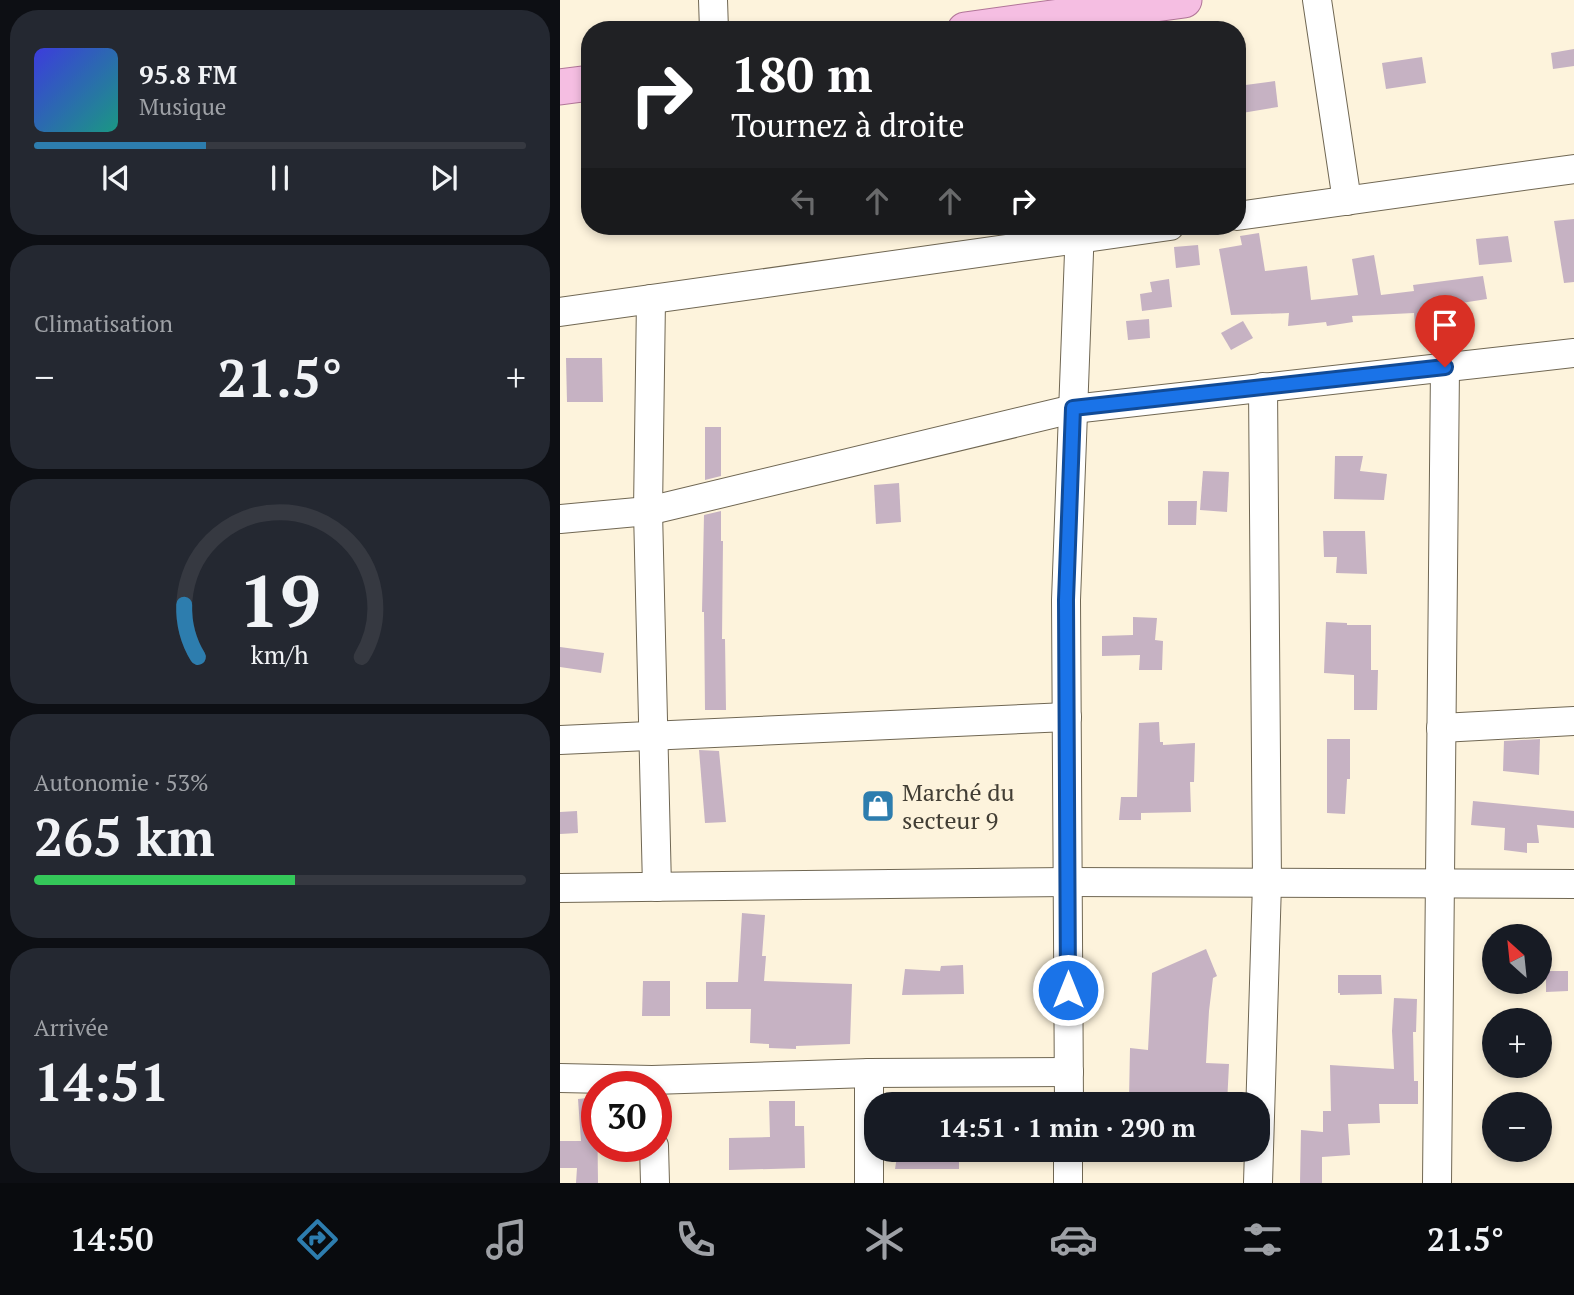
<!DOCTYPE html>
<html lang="fr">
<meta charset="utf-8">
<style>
body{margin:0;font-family:"PT Serif",serif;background:#242831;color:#f1f3f6;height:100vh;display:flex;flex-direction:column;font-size:26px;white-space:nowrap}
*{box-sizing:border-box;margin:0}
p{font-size:23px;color:#9ea1a6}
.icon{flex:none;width:38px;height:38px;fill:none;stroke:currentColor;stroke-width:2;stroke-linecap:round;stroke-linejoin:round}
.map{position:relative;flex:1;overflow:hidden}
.panel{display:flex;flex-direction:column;gap:10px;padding:10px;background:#0d0f14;width:560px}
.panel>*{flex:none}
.guide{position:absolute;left:21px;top:21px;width:665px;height:214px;border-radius:28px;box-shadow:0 4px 10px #0003;background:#202124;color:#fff;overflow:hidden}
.needle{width:46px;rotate:333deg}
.tools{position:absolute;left:922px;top:924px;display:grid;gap:14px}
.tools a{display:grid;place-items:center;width:70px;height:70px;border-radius:50%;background:#171b24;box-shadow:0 4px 10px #0003;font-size:35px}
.speed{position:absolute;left:21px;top:1071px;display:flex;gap:14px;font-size:35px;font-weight:700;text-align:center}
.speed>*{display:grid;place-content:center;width:91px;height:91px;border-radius:50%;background:#171b24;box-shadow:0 4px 10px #0003;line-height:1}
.speed .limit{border:10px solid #d22;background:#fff;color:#111}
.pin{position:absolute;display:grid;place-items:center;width:60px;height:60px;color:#fff;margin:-72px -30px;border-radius:50% 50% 50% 0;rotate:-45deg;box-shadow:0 0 7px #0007}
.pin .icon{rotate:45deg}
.me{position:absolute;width:77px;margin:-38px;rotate:0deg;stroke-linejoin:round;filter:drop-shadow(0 0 5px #0008)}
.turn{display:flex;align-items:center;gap:24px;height:147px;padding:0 35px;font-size:32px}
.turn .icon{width:91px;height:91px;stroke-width:2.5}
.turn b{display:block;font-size:49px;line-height:60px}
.lanes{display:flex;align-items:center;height:66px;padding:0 35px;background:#0003;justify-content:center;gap:35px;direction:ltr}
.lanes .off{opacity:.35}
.big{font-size:52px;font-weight:700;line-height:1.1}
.panel .card{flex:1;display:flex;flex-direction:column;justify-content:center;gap:10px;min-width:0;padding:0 24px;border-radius:28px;background:#242831}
.panel .dial{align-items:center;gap:0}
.dial svg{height:182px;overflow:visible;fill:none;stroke:#363941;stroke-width:7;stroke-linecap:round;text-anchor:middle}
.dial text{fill:#f1f3f6;stroke:none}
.song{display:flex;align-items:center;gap:21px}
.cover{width:84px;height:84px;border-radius:10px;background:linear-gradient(135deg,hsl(240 70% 55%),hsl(170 70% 35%))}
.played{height:7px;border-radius:4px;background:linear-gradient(90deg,#2d7dae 35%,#363941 35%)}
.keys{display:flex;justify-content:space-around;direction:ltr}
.heat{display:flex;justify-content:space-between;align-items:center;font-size:38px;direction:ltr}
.charge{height:10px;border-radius:5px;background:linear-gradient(90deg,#34c759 53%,#363941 0)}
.trip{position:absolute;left:304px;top:1092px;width:406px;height:70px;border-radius:28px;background:#171b24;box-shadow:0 4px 10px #0003;font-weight:700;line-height:70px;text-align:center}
.tabs{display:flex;height:112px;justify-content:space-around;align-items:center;background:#090b0e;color:#9ea1a6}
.tabs .icon{width:49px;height:49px}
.tabs .active{color:#2d7dae}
.tabs b{font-size:32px;color:#f1f3f6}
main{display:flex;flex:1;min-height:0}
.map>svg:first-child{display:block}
.building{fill:#c6b2c3}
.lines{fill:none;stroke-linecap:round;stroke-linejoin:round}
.minor-casing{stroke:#706753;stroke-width:30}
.major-casing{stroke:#b17598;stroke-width:37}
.minor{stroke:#fff;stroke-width:28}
.major{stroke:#f5bee2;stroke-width:35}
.route-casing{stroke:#114b97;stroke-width:18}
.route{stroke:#1a73e8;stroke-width:12}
.labels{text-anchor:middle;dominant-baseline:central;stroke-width:6;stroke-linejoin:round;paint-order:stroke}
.poi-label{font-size:24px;fill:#413d34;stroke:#fdf3dc;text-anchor:start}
</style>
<main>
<section class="panel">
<div class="card">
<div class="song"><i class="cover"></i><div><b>95.8 FM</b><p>Musique</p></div></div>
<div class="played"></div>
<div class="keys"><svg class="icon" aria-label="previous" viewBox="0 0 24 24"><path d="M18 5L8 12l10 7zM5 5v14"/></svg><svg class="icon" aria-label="pause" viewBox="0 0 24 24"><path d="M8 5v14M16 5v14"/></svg><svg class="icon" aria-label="next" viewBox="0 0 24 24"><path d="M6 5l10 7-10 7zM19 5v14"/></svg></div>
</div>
<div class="card"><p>Climatisation</p>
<div class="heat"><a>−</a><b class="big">21.5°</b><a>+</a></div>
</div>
<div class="card dial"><svg viewBox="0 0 100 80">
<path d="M14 69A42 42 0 1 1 86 69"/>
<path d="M14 69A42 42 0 0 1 8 46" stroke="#2d7dae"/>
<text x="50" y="56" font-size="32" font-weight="700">19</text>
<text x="50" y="72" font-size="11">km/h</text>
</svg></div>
<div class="card"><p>Autonomie · 53%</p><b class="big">265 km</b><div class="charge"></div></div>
<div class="card"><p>Arrivée</p><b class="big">14:51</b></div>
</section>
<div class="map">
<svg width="1014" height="1183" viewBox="0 0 1014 1183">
<rect width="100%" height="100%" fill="#fdf3dc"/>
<g class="building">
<path d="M1014,49V66L993,69L991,53Z"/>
<path d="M862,57L866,83L826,89L822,63Z"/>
<path d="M715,81L718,107L682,113L678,86Z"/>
<path d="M1014,219V282L1004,283L994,221Z"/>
<path d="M699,233L705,271L747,266L751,300L798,295L792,259L814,255L821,295L854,291L853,285L923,276L927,299L895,304L898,321L855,324L854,313L792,316L793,322L767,326L766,322L728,326L729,313L671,315L659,249L682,245L680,236Z"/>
<path d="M948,236L952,262L919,265L916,239Z"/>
<path d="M638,245L640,265L616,268L614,247Z"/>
<path d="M609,279L612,307L582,311L580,294L592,292L590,282Z"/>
<path d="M589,319L590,338L568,340L566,321Z"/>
<path d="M683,321L693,338L671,350L661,333Z"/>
<path d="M6,358H42L43,402H7Z"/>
<path d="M145,427H161V476L145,480Z"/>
<path d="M775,456H803L800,471L827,474L824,500L774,499Z"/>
<path d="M643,471L669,472L667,512L640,510Z"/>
<path d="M339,483L341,522L316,524L314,485Z"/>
<path d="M608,501H637L636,525H608Z"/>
<path d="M161,511V541H163L162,639H165L166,710H145L144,612H142L144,515Z"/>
<path d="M763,531H805L807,574L776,573L777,557H764Z"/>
<path d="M573,617L597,618L595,640L603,641L602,670H579L580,655L542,656V636L573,635Z"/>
<path d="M766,622L787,623V625H811V670H818L817,710H794V675L764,673Z"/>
<path d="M0,647L44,653L41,673L0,667Z"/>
<path d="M599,722L600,742H603V745L635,743L634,782H630L631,812L581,813V820H559L561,797H577L579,723Z"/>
<path d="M767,739H790V779H787L785,814L767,813Z"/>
<path d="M980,739L979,775L943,771L944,741Z"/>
<path d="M139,750L159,751L166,822L145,823Z"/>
<path d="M913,801L1014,811V828L977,825L979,843H967V853L944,850L945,828L911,825Z"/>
<path d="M17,811L18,833L0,834V812Z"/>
<path d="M182,913L205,915L202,956H206L204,981L292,984L290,1044L236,1046V1049L209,1048V1044L190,1043L191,1009H146V982H178Z"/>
<path d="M646,949L657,976L653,978L649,1011L646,1063L669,1064L667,1104H608V1101L569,1100L570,1048L588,1050L592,973Z"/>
<path d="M403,965L404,994L342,995L345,969L380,971L381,966Z"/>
<path d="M986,971H1008V991L986,992Z"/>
<path d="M778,975H821L822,994L780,995V993H778Z"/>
<path d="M83,981H110V1016H82Z"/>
<path d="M834,998L857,999L856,1032H853L854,1081H858V1104H819L820,1123L788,1124L790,1155L762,1157V1183H740L741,1130L763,1132V1111H771L770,1065L834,1069L832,1031Z"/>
<path d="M37,1097L38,1183H16L17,1168H0V1141H21L18,1099Z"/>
<path d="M209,1101H235V1126H244L245,1168L169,1170V1138L210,1137Z"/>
<path d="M338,1150H399V1169H335Z"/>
</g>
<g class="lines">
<defs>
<g id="minor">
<path d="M153,0L154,30"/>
<path d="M757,0L787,201"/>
<path d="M677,216L1014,169"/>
<path d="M91,299L88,511L97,887"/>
<path d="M0,312L610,226"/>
<path d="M0,519L88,511L513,409L1014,353"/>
<path d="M881,728L1014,721"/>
<path d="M0,740L507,717"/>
<path d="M0,888L508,882L1014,884"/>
<path d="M0,1078L92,1080L309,1073L509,1072"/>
<path d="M509,1104L506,600L520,226"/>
<path d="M94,1146L95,1183"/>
<path d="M309,1183V1073"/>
<path d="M508,1183V1150"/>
<path d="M698,1183L707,883L703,387"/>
<path d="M877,1183L885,367"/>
</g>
<g id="major">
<path d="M405,30L624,0"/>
<path d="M0,87L30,83"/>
</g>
</defs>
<use href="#minor" class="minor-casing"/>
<use href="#major" class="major-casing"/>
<use href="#minor" class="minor"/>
<use href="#major" class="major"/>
</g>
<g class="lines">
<defs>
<path id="route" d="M508,990L506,600L513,408L885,367"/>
</defs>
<use href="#route" class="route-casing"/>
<use href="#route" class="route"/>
</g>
<defs>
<symbol id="shop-square" viewBox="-11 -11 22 22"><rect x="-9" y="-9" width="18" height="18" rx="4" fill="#2d7dae" stroke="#fdf3dc"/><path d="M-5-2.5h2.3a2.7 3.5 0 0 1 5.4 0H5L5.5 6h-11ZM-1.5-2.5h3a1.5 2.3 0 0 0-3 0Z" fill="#fff"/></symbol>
</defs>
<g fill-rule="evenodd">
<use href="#shop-square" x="299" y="787" width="38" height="38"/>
</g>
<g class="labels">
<g class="poi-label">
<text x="342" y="792">Marché du<tspan x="342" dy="28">secteur 9</tspan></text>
</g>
</g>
</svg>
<div class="tools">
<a><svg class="needle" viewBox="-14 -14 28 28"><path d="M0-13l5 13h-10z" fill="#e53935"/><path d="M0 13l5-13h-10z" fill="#9ea1a6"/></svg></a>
<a>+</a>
<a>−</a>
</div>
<div class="speed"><div class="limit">30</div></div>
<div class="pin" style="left:885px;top:367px;background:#d93025"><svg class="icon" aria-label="arrive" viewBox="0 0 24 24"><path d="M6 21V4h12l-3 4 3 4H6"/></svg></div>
<svg class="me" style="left:508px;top:990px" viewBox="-20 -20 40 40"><circle r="17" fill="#1a73e8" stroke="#fff" stroke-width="3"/><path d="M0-11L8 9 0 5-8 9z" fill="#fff"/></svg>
<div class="trip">14:51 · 1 min · 290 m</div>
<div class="guide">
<div class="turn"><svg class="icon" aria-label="right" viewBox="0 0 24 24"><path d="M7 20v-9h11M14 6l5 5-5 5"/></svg><div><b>180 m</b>Tournez à droite</div></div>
<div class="lanes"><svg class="icon off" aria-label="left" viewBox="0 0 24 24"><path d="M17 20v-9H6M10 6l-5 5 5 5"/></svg><svg class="icon off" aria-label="ahead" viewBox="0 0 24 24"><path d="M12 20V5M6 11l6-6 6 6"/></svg><svg class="icon off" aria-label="ahead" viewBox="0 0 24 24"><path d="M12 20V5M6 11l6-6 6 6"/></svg><svg class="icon" aria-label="right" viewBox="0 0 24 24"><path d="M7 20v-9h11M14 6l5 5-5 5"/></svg></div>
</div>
</div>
</main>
<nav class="tabs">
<b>14:50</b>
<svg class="icon active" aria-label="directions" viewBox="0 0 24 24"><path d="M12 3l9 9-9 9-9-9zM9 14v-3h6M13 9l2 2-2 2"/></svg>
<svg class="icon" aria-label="music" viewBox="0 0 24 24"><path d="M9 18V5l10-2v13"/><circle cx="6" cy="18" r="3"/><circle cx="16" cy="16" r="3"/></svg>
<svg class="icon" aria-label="phone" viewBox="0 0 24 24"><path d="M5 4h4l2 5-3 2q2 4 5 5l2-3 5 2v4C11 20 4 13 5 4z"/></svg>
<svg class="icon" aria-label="climate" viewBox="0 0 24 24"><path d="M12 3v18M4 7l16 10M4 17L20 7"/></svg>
<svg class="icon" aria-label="car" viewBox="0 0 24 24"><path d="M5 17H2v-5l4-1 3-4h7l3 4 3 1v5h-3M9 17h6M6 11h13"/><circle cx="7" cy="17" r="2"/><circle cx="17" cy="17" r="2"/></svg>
<svg class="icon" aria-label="filters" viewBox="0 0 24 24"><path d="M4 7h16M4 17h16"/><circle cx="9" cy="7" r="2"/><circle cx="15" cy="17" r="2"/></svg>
<b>21.5°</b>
</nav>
